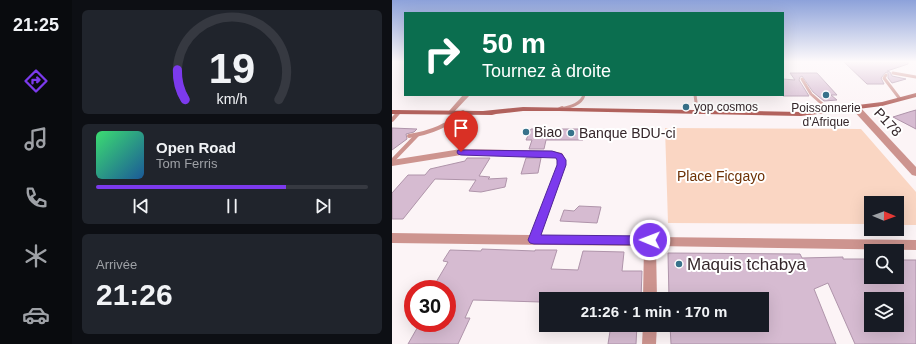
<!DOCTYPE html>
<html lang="fr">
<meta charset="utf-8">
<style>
body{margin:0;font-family:Helvetica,sans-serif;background:#20242c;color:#f1f3f6;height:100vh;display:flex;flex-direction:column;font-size:15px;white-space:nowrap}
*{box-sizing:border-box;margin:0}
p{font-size:13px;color:#9ea1a6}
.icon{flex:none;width:22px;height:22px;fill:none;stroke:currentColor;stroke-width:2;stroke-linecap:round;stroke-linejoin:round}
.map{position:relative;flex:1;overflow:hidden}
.drawer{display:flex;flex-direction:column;gap:10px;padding:10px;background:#0d0f14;width:320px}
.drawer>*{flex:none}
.top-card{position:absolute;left:12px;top:12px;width:380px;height:84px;border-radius:0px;box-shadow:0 4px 16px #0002;background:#0b6e4f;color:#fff;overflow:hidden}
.needle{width:26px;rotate:91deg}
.tools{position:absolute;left:472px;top:196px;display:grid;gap:8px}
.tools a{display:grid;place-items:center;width:40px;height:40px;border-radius:0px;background:#171b24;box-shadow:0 4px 16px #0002;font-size:20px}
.speed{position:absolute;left:12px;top:280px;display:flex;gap:8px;font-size:20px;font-weight:700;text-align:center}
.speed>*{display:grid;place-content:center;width:52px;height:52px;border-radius:50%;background:#171b24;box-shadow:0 4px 16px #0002;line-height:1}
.speed .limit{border:6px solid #d22;background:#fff;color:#111}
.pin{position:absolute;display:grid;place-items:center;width:34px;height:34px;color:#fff;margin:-41px -17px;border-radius:50% 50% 50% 0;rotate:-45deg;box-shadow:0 0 4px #0007}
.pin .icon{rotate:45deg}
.me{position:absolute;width:44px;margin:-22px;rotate:271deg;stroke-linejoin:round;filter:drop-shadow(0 0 3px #0008)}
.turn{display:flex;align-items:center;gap:14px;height:84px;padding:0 12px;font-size:18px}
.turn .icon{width:52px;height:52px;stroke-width:2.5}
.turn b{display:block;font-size:28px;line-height:34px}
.big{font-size:30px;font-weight:600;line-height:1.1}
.drawer .card{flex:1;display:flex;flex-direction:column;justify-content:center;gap:6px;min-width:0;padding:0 14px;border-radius:6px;background:#20242c}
.drawer .dial{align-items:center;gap:0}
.dial svg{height:104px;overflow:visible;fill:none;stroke:#363941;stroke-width:7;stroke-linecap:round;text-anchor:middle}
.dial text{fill:#f1f3f6;stroke:none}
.song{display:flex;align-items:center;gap:12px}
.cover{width:48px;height:48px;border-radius:6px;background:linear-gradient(135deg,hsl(140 70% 55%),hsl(210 70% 35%))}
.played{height:4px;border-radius:2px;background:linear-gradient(90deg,#7c3aed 70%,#363941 70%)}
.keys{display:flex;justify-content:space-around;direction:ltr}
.trip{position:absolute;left:147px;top:292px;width:230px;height:40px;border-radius:0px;background:#171b24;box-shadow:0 4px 16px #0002;font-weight:600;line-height:40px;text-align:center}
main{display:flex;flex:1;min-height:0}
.dock{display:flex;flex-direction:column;width:72px;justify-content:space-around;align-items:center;background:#090b0e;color:#9ea1a6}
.dock .icon{width:28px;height:28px}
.dock .active{color:#7c3aed}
.dock b{font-size:18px;color:#f1f3f6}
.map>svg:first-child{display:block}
.green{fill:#fad6c3}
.building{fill:#d6bbd1;stroke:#af94aa;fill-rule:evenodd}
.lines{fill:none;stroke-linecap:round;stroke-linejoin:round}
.service-far1{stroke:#cd948f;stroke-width:3}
.service{stroke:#cd948f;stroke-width:4}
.minor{fill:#cd948f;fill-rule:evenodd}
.tertiary{fill:#cd948f;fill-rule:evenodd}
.secondary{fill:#b3635e;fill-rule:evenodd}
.route{fill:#7c3aed;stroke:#51269a}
.poi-dot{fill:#38728b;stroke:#fff;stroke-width:1.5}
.labels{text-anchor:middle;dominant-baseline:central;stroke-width:4;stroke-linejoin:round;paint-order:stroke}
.far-poi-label{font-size:12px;fill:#35272b;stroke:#fff;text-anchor:start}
.street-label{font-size:14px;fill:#35272b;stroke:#fff}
.poi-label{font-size:14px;fill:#35272b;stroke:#fff;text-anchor:start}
.park-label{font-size:14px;fill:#6d3105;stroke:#fff}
.near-poi-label{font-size:17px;fill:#35272b;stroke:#fff;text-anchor:start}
</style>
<main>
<nav class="dock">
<b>21:25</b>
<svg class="icon active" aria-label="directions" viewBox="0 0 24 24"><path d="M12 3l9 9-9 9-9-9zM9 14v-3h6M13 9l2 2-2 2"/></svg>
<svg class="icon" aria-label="music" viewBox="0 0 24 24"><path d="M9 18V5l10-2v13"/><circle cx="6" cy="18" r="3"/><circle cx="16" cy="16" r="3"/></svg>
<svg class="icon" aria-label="phone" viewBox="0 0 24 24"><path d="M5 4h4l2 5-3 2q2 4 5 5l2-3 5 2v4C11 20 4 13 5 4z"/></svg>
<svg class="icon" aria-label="climate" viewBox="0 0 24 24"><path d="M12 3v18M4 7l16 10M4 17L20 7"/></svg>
<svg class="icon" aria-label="car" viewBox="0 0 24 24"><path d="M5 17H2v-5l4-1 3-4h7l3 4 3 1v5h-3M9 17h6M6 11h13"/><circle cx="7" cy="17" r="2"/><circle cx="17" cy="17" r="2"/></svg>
</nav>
<section class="drawer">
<div class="card dial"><svg viewBox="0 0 100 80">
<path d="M14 69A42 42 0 1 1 86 69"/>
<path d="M14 69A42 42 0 0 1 8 46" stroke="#7c3aed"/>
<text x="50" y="56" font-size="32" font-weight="700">19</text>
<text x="50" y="72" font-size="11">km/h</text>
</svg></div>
<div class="card">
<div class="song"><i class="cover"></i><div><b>Open Road</b><p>Tom Ferris</p></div></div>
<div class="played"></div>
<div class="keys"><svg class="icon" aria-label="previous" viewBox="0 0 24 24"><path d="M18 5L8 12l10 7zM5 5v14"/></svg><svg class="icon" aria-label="pause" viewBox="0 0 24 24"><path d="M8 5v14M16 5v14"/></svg><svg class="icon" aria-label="next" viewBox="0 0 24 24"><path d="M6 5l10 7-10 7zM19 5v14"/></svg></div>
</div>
<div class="card"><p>Arrivée</p><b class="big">21:26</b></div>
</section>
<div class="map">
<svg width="524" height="344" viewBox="0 0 524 344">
<rect width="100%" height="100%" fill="#fcf4f6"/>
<path class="green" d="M273,128L469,129L524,192V225H505V203H479V224L276,223Z"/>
<g class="building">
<path d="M452,62H516V64L495,71L498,72L500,76L514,79L500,83L496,78V73L494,72L489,78L492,84H475Z"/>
<path d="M398,73H425L445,95H439L445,100L432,101L421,92L410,76L408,77L407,80L417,96H391V79L403,80Z"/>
<path d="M524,110V129L501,117L517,112Z"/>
<path d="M0,128L25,129L22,132L14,134L15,139L0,150Z"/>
<path d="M139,129H195L191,140H154L152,149H137L140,140H134Z"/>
<path d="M75,158H98L87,176L98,177L96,179L115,178L113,187L89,192L77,191L84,180L43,179L11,219H0V193L16,175H33L38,169L73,161Z"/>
<path d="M134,158H149L146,173L129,174Z"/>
<path d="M187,206L209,207L205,223L168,221L172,210L182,211Z"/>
<path d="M90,249L143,251V250H165L159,269L186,270L191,251L232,252L230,271H250L249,299L150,297L149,302L81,300L73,318H78L66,344H16L28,323H55V289H40L56,262L51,261L58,250L89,251Z"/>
<path d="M276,253L408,254L410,258L451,257V259H479V277H505V260H524V344H463L436,283L422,289L444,344H279L278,325H370V299H277ZM473,299H505V325H479V311Z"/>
<path d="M219,325H245L244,344H216Z"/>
</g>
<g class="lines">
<g class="service-far1">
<path d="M501,73L524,77"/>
<path d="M494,75L492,78L508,99"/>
<path d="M410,79L419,94L436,109"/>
<path d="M303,95L305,109"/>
<path d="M168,109C177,107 189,105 192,95"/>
</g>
<g class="service">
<path d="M305,108V111"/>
<path d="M435,108L439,112"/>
<path d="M168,109L170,108"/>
<path d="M0,120L7,112"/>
<path d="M17,136C37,133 56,126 71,112"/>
<path d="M0,161L25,135"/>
</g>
<g class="minor">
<path d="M71,95H78L61,113H57V111Z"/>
<path d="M69,149L160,151L170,153L174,160V165L149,235L254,237L258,235L262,237L524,240V250L264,246L265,299H251L252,246L0,243V233L138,235L166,165L164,157L69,155L0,166V160Z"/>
<path d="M251,325H265L264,344H250Z"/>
</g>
<path class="tertiary" d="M461,106H467L524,167V176L520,175L461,110Z"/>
<path class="secondary" d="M524,93V97L490,106L409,116L167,111H131L104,114L100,115L0,114V110L91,111L131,107L409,112L490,102Z"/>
</g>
<linearGradient id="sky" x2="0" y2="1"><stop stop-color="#8da2da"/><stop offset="0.56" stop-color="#fefafb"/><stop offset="1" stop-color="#fefafb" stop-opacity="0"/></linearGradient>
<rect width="524" height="110" fill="url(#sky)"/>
<path class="route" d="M66,150L160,151L170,154L174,160V165L149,235L258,236L262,237L264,240L262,244L258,245L142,244L138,243L136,240L165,165V160L164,158L69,155L66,154L65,152Z"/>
<g class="poi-dot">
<circle cx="434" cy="95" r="4"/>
<circle cx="294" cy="107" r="4"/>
<circle cx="134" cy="132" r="4"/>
<circle cx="179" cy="133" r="4"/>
<circle cx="287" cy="264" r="4"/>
</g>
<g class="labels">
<g class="far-poi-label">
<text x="302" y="107">yop cosmos</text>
<text x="434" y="108" text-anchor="middle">Poissonnerie<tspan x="434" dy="14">d'Afrique</tspan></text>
</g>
<g class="street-label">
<text transform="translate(496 122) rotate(47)">P178</text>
</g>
<g class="poi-label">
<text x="142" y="132">Biao</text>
<text x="187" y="133">Banque BDU-ci</text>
</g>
<g class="park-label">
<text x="329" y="176">Place Ficgayo</text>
</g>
<g class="near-poi-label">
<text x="295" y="264">Maquis tchabya</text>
</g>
</g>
</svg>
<div class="tools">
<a><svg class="needle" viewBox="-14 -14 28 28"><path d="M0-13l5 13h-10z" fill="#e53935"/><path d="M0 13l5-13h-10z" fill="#9ea1a6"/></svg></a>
<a><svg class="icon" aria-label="search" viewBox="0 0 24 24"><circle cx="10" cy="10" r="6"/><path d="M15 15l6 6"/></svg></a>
<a><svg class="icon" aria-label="layers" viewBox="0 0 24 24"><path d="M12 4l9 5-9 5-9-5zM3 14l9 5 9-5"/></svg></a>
</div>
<div class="speed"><div class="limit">30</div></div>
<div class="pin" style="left:69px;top:152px;background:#d93025"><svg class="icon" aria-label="arrive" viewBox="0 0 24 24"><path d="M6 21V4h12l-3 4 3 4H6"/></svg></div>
<svg class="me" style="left:258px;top:240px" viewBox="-20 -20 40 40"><circle r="17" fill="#7c3aed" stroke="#fff" stroke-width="3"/><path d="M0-11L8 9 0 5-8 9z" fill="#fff"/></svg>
<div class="trip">21:26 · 1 min · 170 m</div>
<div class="top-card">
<div class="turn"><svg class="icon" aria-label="right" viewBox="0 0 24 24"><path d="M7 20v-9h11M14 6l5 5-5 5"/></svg><div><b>50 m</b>Tournez à droite</div></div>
</div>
</div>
</main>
